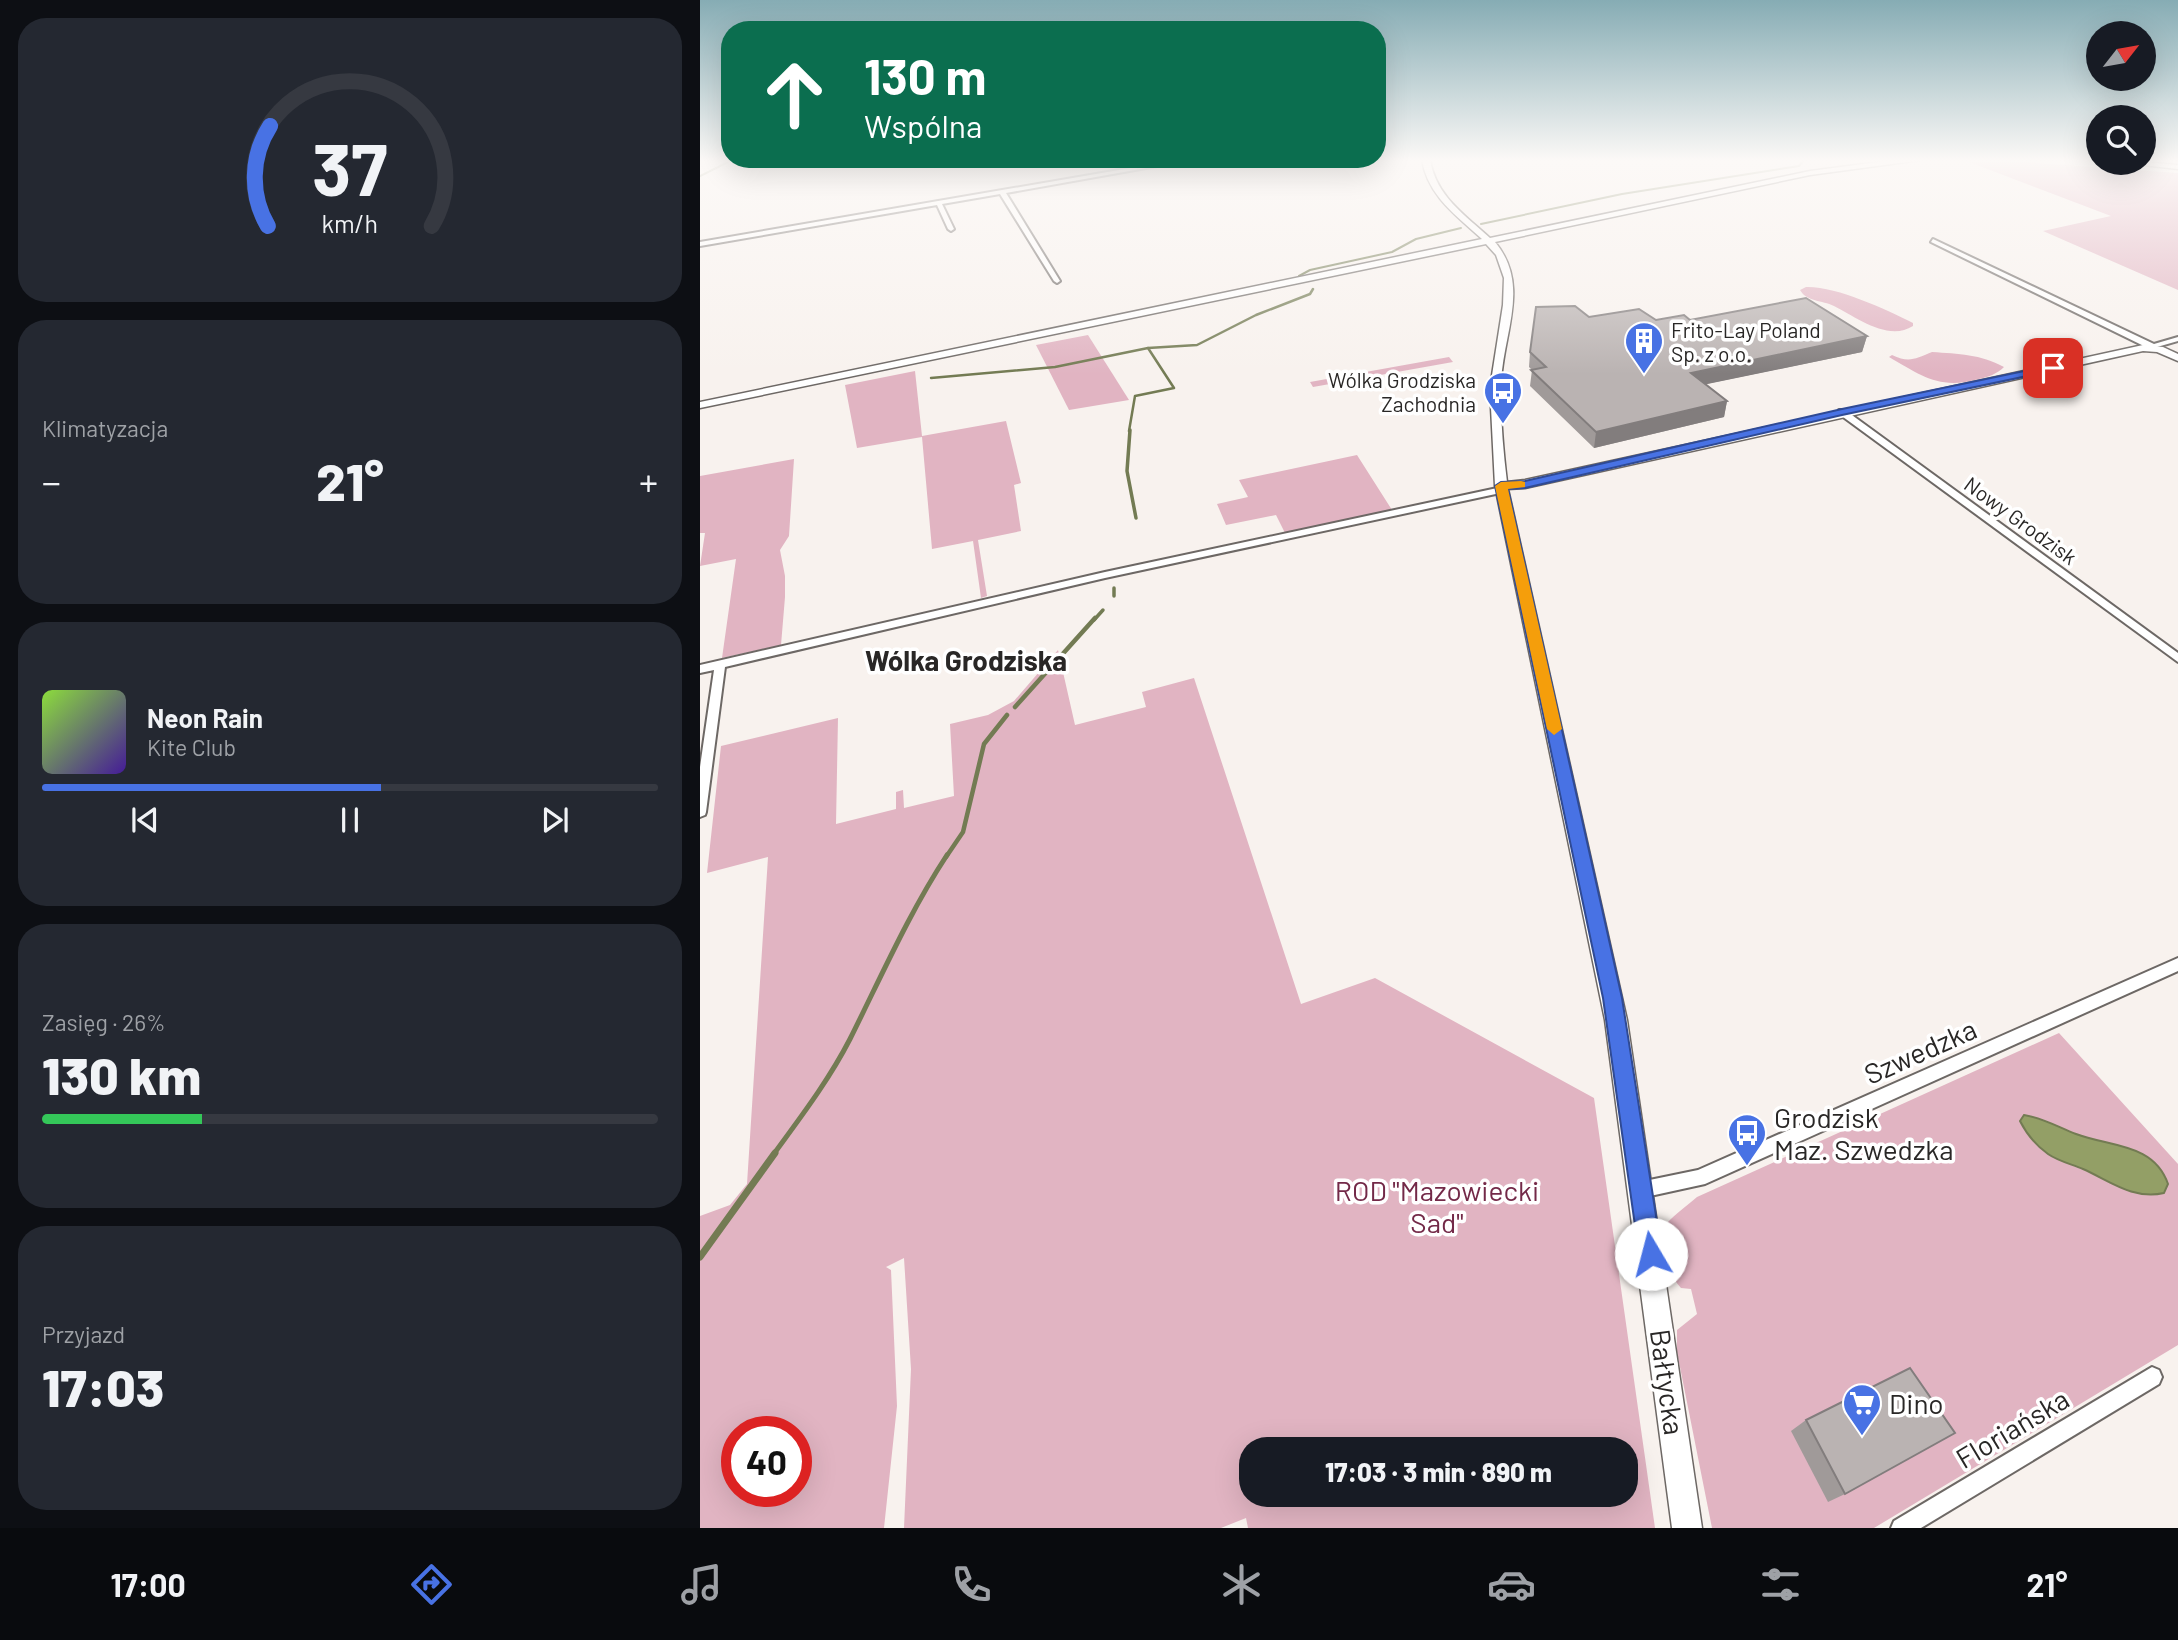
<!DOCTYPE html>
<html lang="pl">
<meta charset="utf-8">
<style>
body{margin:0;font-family:Barlow,sans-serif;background:#242831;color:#f1f3f6;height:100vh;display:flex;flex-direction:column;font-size:26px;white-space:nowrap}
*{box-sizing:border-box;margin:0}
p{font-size:23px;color:#9ea1a6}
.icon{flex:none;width:38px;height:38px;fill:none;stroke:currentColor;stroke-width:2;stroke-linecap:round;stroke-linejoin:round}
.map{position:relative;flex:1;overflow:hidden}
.sheet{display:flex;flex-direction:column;gap:18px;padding:18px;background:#0d0f14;width:700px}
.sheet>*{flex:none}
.hud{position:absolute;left:21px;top:21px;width:665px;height:147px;border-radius:28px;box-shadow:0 7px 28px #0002;background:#0b6e4f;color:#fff;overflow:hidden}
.needle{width:46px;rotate:59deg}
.tools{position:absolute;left:1386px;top:21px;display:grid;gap:14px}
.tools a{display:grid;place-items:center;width:70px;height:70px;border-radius:50%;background:#171b24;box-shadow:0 7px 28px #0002;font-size:35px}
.speed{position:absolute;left:21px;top:1416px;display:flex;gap:14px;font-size:35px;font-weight:700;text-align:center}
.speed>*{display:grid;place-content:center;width:91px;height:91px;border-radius:50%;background:#171b24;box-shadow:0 7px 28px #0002;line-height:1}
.speed .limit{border:10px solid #d22;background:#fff;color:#111}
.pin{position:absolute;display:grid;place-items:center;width:60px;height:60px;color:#fff;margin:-30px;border-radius:14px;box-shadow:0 4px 10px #0006}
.me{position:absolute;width:77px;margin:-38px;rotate:352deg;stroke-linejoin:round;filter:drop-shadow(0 0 5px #0008)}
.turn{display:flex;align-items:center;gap:24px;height:147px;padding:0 28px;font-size:32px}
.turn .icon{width:91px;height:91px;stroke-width:2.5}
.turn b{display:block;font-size:49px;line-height:60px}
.big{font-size:52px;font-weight:800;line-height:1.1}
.sheet .card{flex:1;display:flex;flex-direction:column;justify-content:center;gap:10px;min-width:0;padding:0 24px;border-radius:28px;background:#242831}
.sheet .dial{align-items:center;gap:0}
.dial svg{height:182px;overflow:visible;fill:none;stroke:#363941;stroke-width:7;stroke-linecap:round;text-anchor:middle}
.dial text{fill:#f1f3f6;stroke:none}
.song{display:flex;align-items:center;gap:21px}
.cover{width:84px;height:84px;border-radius:10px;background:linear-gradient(135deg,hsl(90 70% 55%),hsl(260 70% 35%))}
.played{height:7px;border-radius:4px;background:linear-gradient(90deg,#4872e4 55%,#363941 55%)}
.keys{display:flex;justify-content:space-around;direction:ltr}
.heat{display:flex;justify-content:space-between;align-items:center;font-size:38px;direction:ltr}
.charge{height:10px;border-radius:5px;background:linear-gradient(90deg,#34c759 26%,#363941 0)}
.trip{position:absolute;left:539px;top:1437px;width:399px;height:70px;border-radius:28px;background:#171b24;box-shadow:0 7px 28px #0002;font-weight:800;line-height:70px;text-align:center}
.dock{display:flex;height:112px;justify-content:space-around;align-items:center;background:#090b0e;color:#9ea1a6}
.dock .icon{width:49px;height:49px}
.dock .on{color:#4872e4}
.dock b{font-size:32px;color:#f1f3f6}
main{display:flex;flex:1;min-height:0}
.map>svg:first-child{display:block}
.green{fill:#e1b4c2;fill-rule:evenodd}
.water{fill:#939f66;stroke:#737b53;stroke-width:2}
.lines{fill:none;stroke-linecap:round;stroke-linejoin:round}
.stream-far5{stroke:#737b53;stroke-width:2}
.stream-far4{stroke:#737b53;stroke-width:2.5}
.stream-far3{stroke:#737b53;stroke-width:3.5}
.stream-far2{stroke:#737b53;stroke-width:4.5}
.stream-far1{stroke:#737b53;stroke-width:5}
.stream{stroke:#737b53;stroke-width:7}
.street-casing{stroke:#6d6865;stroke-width:4}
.secondary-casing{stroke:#6d6865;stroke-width:3}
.street{fill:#fff;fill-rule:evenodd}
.secondary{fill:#fff;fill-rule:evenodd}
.wall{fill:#a09a99}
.shaded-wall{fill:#827d7d}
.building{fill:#bab3b2;stroke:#827d7d;stroke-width:2}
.route{fill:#4872e4;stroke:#2f4a94;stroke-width:2}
.slow{fill:#f59e0b}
.labels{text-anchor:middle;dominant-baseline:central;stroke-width:7;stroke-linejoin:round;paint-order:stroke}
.far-poi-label{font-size:21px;fill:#292726;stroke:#fff;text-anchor:start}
.far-street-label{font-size:21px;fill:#292726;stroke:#fff}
.quarter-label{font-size:28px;font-weight:bold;fill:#292726;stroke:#fff}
.near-street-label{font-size:28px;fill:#292726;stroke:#fff}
.near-poi-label{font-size:28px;fill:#292726;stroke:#fff;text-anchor:start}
.near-park-label{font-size:28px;fill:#732948;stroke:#fff}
</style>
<main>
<section class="sheet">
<div class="card dial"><svg viewBox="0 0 100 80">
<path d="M14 69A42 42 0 1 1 86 69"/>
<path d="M14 69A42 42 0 0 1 15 25" stroke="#4872e4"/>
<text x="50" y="56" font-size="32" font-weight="700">37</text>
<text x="50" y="72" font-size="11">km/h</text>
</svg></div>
<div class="card"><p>Klimatyzacja</p>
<div class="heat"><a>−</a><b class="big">21°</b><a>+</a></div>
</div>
<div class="card">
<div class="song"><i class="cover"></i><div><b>Neon Rain</b><p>Kite Club</p></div></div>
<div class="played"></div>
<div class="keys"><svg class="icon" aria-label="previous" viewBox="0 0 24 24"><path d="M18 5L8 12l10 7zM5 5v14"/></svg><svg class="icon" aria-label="pause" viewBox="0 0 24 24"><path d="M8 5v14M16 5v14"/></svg><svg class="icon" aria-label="next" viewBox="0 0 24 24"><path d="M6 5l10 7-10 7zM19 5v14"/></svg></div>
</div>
<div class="card"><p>Zasięg · 26%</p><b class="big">130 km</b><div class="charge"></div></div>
<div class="card"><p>Przyjazd</p><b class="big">17:03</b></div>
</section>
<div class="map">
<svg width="1478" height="1528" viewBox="0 0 1478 1528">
<rect width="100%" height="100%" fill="#f8f2ee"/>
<g class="green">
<path d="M1309,161L1478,173V290L1343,231L1411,216L1269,162Z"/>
<path d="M1106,287C1136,286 1185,309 1213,323V326C1188,342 1156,317 1134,306C1122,300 1107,302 1100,290Z"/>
<path d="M388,335L429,400L369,410L336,345Z"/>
<path d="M1232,352C1259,354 1280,354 1304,367C1297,374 1288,377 1279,379C1239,390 1222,376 1189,357L1192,355C1209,363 1215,359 1232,352Z"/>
<path d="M749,357L753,362L613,387L610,382Z"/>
<path d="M215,371L222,436L306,421L321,483L314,485L321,531L278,540L287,596L281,598L273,541L232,549L222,437L157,448L145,385Z"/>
<path d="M657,455L692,510L585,533L576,515L526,525L517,504L548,497L539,480Z"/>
<path d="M94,459L89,536L80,550L85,576V597L81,645L22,658L36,559L0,566L5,533H0V476Z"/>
<path d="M358,650L375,725L446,707L442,692L494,678L601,1004L675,978L894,1098L955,1528H548L546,1518L521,1528H204L211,1369L204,1258L186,1267L191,1270L197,1406L184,1528H0V1216L30,1205L47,1184L68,857L7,873L21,746L138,718L136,824L196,809V792L203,790L204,808L254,796L250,724L288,715L314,701ZM37,1432H96V1491H37ZM926,1449V1494H551V1449Z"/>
<path d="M1359,1033L1478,1164V1345L1174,1528H1012L977,1352V1330L997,1314L991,1289L981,1288C968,1273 949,1243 967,1223C975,1214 987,1206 997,1197Z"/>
</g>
<path class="water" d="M1324,1115C1343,1118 1358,1127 1376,1134C1410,1147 1454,1143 1468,1184L1464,1193C1433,1200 1410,1181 1383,1169C1371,1164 1358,1161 1348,1154C1337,1146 1326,1133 1320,1121Z"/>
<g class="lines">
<g class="stream-far5">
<path d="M0,176L32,160"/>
<path d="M781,224L922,194L1099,166L1104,160"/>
<path d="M599,276L610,270L692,252L716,239L761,228"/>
</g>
<g class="stream-far4">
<path d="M231,378L355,367L448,348"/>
<path d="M429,431L435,396L474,388L448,348L497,345L556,315L610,294L613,289"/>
</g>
<g class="stream-far3">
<path d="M430,430L427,471L436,518"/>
<path d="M414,588V596"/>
<path d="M394,620L403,610"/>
</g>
<g class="stream-far2">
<path d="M315,707L395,618"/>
<path d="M246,857L263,832L284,744L307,715"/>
</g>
<path class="stream-far1" d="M73,1155C100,1118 129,1080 150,1039C181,977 209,913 247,855"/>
<path class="stream" d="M0,1257L75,1153"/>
<defs>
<g id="street">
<path d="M477,160H491L306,193L360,281L357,283L354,281L300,194L242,204L254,229L251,231L248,229L237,205L0,246V242Z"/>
<path d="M1233,239L1454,344L1478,337V341L1450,349L1231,242Z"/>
<path d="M1139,410H1145L1478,653V662L1139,414Z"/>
<path d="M802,487L805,488V492L405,578L25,667L6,812L5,815L0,817V767L14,670L0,673V665L405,572Z"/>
<path d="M1478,958V971L1005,1184L941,1198L935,1195L932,1189L935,1183L998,1170Z"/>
<path d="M1452,1367L1459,1370L1462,1377L1459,1384L1221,1528H1191L1194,1521Z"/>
</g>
<g id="secondary">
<path d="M722,160H730C736,196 765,215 790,238L1110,171L1194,160H1221L1110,175L795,242C831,285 803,333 801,383C800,416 803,449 807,482L825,480L1443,345L1463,347L1478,354V361L1457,352L1443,351L825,488L808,489L927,1020L1002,1528H972L905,1020L795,486L790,388L803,305L804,278L796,255L786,244L0,408V402L782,239C757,216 728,196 722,160Z"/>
<path d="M1389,160H1398L1400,163Z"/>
<path d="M1444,162L1478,165V169L1425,163Z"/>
</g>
</defs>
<use href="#street" class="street-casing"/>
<use href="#secondary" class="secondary-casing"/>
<use href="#street" class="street"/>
<use href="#secondary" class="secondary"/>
</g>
<g class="wall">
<path d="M889,317L956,320L1167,336L1162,352L1006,384L1027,401L1024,417L894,448L830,386L832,370L829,367L830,352Z"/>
<path d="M1106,1420L1145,1494L1128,1502L1091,1431Z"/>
</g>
<g class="shaded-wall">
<path d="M1167,336L1162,352L988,388L991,373Z"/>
<path d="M1027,401L1024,417L894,448L896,432Z"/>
</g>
<g class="building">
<path d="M1106,298L1167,336L991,373L1027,401L896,432L831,370L846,367L830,352L836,307L875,306L889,317L939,309L956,320L984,315L990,320Z"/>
<path d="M1210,1368L1255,1433L1145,1494L1106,1420Z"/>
</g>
<linearGradient id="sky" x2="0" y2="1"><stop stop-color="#86acb4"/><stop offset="0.43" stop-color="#fcf9f7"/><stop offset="1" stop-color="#fcf9f7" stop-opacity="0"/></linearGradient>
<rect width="1478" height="374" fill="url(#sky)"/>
<path class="route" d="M1353,365L1356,366V370L1142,415L825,488L808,489L922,998L962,1254L959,1262L951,1265L943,1262L939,1254L903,998L795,486L801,482L825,481L1142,409Z"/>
<path class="slow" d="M821,481L825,482V487L808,489L862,729L854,735L847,729L795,486L801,482Z"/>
<defs>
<symbol id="building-pin" viewBox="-11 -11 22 30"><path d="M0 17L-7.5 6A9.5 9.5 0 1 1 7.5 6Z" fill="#4872e4" stroke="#fff"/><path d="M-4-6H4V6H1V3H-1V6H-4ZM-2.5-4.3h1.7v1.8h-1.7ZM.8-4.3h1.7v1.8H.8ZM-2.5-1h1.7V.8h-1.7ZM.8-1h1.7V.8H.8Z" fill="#fff"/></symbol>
<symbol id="bus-pin" viewBox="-11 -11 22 30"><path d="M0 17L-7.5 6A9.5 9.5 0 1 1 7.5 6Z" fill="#4872e4" stroke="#fff"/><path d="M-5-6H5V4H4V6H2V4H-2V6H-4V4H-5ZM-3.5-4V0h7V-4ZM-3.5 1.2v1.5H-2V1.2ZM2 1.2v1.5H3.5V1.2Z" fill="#fff"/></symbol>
<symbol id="supermarket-pin" viewBox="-11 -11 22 30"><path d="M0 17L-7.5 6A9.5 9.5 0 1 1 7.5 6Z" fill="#4872e4" stroke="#fff"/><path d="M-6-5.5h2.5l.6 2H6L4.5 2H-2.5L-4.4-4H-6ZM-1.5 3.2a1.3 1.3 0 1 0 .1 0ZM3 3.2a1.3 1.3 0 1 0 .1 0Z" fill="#fff"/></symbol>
</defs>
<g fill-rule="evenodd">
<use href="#building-pin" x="922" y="319" width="44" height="60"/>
<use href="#bus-pin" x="781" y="369" width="44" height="60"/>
<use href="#bus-pin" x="1025" y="1111" width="44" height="60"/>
<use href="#supermarket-pin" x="1140" y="1381" width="44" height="60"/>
</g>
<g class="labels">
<g class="far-poi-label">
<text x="971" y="329">Frito-Lay Poland<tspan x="971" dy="24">Sp. z o.o.</tspan></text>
<text x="776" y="379" text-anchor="end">Wólka Grodziska<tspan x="776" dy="24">Zachodnia</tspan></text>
</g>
<g class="far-street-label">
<text transform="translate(1321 520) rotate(36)">Nowy Grodzisk</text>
</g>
<g class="quarter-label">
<text x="266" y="660">Wólka Grodziska</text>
</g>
<g class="near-street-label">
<text transform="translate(1220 1051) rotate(-24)">Szwedzka</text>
<text transform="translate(968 1382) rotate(82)">Bałtycka</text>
<text transform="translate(1312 1428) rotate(-31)">Floriańska</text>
</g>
<g class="near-poi-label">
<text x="1074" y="1117">Grodzisk<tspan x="1074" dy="32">Maz. Szwedzka</tspan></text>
<text x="1189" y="1403">Dino</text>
</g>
<g class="near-park-label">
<text x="737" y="1190">ROD "Mazowiecki<tspan x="737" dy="32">Sad"</tspan></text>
</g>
</g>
</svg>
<div class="tools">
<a><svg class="needle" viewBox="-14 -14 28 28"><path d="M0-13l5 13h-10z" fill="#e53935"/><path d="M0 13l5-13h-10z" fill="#9ea1a6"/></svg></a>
<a><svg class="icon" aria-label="search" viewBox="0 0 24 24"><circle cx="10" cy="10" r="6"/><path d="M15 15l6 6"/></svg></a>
</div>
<div class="speed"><div class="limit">40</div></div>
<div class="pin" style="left:1353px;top:368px;background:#d93025"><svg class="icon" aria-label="arrive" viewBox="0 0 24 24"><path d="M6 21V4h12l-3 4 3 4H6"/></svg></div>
<svg class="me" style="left:951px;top:1254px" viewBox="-20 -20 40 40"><circle r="19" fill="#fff"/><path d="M0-13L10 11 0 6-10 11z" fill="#4872e4"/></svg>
<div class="trip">17:03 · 3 min · 890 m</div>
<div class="hud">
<div class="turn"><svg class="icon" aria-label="ahead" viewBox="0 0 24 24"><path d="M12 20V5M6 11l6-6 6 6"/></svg><div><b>130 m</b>Wspólna</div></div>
</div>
</div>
</main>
<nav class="dock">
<b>17:00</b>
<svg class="icon on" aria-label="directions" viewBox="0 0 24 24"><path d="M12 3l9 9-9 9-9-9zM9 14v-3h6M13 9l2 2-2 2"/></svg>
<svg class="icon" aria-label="music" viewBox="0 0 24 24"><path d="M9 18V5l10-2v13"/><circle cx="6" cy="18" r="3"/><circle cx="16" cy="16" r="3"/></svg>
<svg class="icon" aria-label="phone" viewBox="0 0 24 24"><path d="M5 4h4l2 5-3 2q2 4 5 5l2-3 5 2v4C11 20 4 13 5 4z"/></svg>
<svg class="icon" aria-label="climate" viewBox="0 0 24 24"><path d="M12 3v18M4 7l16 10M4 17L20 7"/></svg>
<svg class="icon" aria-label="car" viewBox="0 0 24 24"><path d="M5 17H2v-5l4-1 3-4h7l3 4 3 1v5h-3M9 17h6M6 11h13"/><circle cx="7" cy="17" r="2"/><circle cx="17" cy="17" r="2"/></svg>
<svg class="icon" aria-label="filters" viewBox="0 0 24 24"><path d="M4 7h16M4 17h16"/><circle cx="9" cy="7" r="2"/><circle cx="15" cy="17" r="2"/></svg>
<b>21°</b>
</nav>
